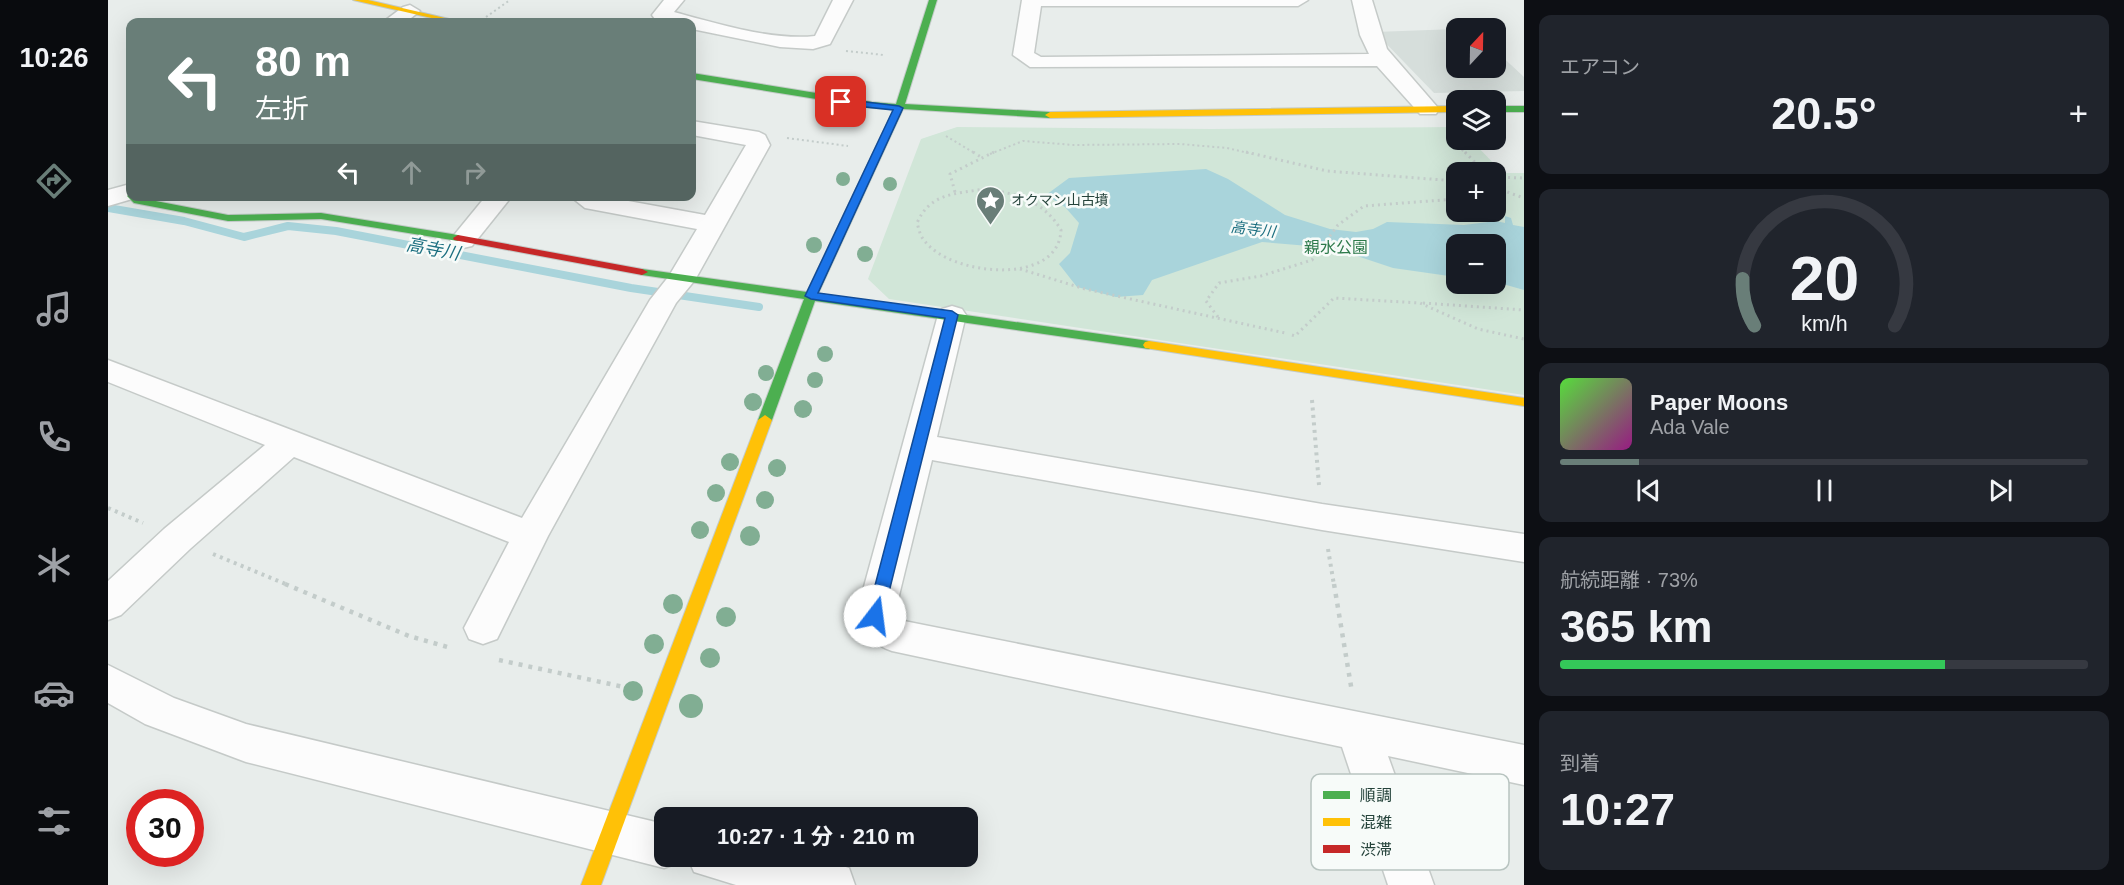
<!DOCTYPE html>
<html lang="ja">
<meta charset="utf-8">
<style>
body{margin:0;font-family:Arial,"Noto Sans JP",sans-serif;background:#20242c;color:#f1f3f6;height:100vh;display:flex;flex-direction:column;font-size:22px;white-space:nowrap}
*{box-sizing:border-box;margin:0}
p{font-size:20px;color:#9ea1a6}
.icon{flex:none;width:33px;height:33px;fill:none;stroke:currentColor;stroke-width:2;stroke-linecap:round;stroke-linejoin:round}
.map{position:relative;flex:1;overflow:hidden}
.drawer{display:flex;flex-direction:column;gap:15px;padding:15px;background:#0d0f14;width:600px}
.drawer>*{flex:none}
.guide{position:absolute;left:18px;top:18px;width:570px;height:183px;border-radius:12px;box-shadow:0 6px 24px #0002;background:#697e78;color:#fff;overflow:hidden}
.needle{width:39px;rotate:22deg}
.fabs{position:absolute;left:1338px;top:18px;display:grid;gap:12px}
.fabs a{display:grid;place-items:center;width:60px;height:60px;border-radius:12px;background:#171b24;box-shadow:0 6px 24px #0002;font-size:30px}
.speed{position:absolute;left:18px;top:789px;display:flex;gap:12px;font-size:30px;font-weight:700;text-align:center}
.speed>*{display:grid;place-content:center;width:78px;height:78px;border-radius:50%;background:#171b24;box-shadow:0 6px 24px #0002;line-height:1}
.speed .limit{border:9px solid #d22;background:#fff;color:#111}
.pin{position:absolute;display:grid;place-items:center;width:51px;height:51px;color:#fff;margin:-26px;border-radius:12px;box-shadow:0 3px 9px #0006}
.me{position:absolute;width:66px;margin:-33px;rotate:15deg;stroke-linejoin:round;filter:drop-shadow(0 0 4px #0008)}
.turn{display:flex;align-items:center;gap:21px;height:126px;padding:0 30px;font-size:27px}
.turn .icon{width:78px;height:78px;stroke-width:2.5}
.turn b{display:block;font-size:42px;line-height:51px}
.lanes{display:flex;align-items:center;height:57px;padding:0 30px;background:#0003;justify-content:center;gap:30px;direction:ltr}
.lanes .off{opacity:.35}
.big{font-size:45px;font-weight:700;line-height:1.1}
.drawer .card{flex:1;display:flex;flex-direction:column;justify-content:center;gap:9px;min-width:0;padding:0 21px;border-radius:12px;background:#20242c}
.drawer .dial{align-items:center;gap:0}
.dial svg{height:156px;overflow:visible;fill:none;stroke:#363941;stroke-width:7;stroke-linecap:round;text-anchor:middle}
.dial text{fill:#f1f3f6;stroke:none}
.song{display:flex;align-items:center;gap:18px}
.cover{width:72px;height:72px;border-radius:9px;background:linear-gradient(135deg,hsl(110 70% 55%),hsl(310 70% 35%))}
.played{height:6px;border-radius:3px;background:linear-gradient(90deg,#697e78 15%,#363941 15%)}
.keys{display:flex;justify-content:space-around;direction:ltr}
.heat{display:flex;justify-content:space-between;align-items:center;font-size:33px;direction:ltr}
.charge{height:9px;border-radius:4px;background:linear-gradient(90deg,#34c759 73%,#363941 0)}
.trip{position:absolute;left:546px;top:807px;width:324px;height:60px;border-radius:12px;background:#171b24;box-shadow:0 6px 24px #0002;font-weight:700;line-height:60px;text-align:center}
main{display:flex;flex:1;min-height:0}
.tabs{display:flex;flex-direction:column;width:108px;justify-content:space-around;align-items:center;background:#090b0e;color:#9ea1a6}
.tabs .icon{width:42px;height:42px}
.tabs .active{color:#697e78}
.tabs b{font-size:27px;color:#f1f3f6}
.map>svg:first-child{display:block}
.built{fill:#d6dedb}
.green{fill:#d1e6d8;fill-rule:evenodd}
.water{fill:#a9d4db}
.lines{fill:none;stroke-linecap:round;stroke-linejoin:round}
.stream{stroke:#a9d4db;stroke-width:8}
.street-casing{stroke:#c5cac8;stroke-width:3}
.fast-casing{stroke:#c3cbc8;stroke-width:2}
.slow-casing{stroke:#c3cbc8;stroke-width:2}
.jam-casing{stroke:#c3cbc8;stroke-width:2}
.path-far3{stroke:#c3ccca;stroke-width:2;stroke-dasharray:2 3;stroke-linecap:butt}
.path-far2{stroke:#c3ccca;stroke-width:3;stroke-dasharray:2 4;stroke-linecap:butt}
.path-far1{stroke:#c3ccca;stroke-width:4;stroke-dasharray:3 4.5;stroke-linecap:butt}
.path{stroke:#c3ccca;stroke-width:4.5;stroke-dasharray:4 6;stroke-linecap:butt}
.street{fill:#fcfcfc;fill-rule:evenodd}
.fast{fill:#4caf50;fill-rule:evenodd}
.slow{fill:#ffc107;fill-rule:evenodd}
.jam{fill:#c62828;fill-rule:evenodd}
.tree{fill:#81ae93}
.route{fill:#1a73e8;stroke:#114b97;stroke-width:1.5}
.labels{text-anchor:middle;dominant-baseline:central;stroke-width:5;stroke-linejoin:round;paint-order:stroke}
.far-poi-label{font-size:14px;fill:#24423a;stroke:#f7fbf9;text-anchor:start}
.far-water-label{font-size:15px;font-style:italic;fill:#1c6f80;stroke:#f7fbf9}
.park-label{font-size:16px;fill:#2d7a4b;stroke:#f7fbf9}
.water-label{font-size:18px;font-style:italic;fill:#1c6f80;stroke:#f7fbf9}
.key{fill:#f7fbf9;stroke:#b8c4c0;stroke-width:1.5}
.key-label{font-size:16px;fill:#24423a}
</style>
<main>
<nav class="tabs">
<b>10:26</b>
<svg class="icon active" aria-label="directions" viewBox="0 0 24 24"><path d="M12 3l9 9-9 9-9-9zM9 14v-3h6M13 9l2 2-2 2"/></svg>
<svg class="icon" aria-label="music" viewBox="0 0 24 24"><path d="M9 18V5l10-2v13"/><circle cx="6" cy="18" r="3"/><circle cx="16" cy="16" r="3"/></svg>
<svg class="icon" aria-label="phone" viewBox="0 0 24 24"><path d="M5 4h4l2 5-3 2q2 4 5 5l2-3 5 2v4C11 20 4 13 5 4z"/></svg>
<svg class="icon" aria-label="climate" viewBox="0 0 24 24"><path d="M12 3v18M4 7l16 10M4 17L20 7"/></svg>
<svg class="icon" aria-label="car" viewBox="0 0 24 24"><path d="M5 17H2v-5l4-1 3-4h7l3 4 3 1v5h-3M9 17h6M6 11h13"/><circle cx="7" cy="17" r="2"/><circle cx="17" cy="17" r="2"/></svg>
<svg class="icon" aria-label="filters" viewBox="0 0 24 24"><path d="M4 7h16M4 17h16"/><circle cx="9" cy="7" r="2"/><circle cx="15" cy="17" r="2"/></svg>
</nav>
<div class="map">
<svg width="1416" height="885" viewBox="0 0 1416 885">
<rect width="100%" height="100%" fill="#e8edeb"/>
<path class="built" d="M1348,29V68H1388V51L1416,77V91L1326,93L1267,32Z"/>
<path class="green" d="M849,127L1104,129L1348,127V140H1363L1395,173H1416V395L781,299L760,279L813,139ZM1348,172H1388V212H1348ZM1348,244H1388V284H1348Z"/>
<path class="water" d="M1098,169L1120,179L1177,215L1222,229L1248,232L1265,229L1279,222L1356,225L1388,221L1397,223V216L1403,218L1405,225L1416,227V290L1388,282V244H1348V277L1285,268L1225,248L1154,242L1044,280L1035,295L1008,297L969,287L951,264L962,253L971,223L957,207L938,195L961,178Z"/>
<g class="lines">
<path class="stream" d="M0,208L76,221L136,237L180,226L228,231L523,288L651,307"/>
<defs>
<g id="street">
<path d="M556,0H576L566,12C607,23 665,41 707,36L725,0H745L722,44L705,49L672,47L584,29V22H560L547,19L544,15Z"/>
<path d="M914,0H1200L1190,6H933L926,53L933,57L1261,54L1252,35L1244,0H1264L1279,49L1331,109L1328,114H1312L1269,66L922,67L905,55Z"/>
<path d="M302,5L312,11L298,22H275L295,7Z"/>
<path d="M584,121L651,132L657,135L662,145L587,280L568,303L440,536L389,639L375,644L361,639L356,628L401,542L186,457L82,549L13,615L0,620V581L56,529L157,445L0,382V360L414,518L542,300L561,276L589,229L477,208L462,196H493L597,215L638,145L584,135Z"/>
<path d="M22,184V196L31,197L0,206V190Z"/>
<path d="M378,196H404L364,246L355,248L346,246L342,240Z"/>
<path d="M844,306L854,309L858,315L829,437L1214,504L1416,534V562L1214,530L824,460L787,612L796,621L1416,745V785L1280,756L1326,885H1280L1234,747L784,651C766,645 756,633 748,616L830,315L834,309Z"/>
<path d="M0,665L66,698L138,724L556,824V856H574L572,862L556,868L138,762L37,724L0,703Z"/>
<path d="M579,856H702L741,868L747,885H628L586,872Z"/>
</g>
<g id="fast">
<path d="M821,0H829L797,104L942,112L947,115L942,118L795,109L710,294L1041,341L1047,345L1041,349L707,301L664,420L662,423H652L650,420L696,299L534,275L528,272L534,269L699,292L786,109L764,108L584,79V73L764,102L788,104Z"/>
<rect x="1388" y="106" width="28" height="6"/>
<path d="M22,193V196L120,215L213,213L350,235L355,238L350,241L213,219L120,221L26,203L19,196Z"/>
</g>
<g id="slow">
<path d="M245,0H260L354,22H341Z"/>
<path d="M1348,106V112L942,118L937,115L942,112Z"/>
<path d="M1041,341L1416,398V406L1037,348L1035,345L1037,342Z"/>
<path d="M657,415L664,420L493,885H473L650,420Z"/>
</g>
<path id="jam" d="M350,235L534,269L540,272L534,275L346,240L345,238Z"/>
</defs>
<use href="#street" class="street-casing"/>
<use href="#fast" class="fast-casing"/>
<use href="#slow" class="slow-casing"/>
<use href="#jam" class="jam-casing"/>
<g class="path-far3">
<path d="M378,17L402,0"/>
<path d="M738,51L776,55"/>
<path d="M1340,135L1358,154"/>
<path d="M838,136L868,154"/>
<path d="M679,138L740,146"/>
<path d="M882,154L915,141L966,145L1072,144L1119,148L1145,154"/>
</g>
<g class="path-far2">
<path d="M865,152L873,157"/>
<path d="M1138,152L1219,171L1348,181"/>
<path d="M1357,152L1376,172"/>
<path d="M1388,177L1416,178"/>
<path d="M1388,188L1416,198"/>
<path d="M876,189C908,193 936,201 953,230C951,287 841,276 816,240C812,236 811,229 809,223C822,193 847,194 876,189Z"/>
<path d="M847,192L842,174L886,152"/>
<path d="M912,269L977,289L1177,333"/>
<path d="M1315,303L1416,310"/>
<path d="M1110,317L1098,301L1111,283L1153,276L1204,260L1230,225L1256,206L1348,199"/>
<path d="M1184,335L1187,336L1226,298L1312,303L1370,329L1416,339"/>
</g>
<g class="path-far1">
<path d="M1204,400L1211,485"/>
<path d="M0,508L35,523"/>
<path d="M1220,549L1226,585"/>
<path d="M105,554L180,585"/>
</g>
<g class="path">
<path d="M177,584L301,636L343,648"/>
<path d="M1226,584L1244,692"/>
<path d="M391,660L516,687"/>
</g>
<use href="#street" class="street"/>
<use href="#fast" class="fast"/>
<use href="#slow" class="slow"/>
<use href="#jam" class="jam"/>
</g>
<g class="tree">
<circle cx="735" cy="179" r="7"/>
<circle cx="782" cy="184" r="7"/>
<circle cx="706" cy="245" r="8"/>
<circle cx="757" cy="254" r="8"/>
<circle cx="717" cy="354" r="8"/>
<circle cx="658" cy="373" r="8"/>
<circle cx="707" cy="380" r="8"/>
<circle cx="645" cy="402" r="9"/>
<circle cx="695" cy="409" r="9"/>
<circle cx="622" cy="462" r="9"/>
<circle cx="669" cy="468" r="9"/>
<circle cx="608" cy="493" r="9"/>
<circle cx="657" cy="500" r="9"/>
<circle cx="592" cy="530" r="9"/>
<circle cx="642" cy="536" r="10"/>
<circle cx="565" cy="604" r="10"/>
<circle cx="618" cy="617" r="10"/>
<circle cx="546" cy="644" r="10"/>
<circle cx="602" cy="658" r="10"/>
<circle cx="525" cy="691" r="10"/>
<circle cx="583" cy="706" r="12"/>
</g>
<path class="route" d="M733,99L791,106L795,108L710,293L844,311L850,315L775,616L767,623L759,616L837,318L703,299L697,296L785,110L729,104L728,102Z"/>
<defs>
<symbol id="sight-pin" viewBox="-11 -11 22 30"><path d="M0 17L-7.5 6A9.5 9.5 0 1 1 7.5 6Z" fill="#697e78" stroke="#f7fbf9"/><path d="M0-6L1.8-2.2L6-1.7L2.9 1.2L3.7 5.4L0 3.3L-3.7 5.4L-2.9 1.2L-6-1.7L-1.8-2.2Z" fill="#fff"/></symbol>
</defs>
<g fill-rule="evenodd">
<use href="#sight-pin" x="866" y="184" width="33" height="45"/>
</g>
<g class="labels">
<g class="far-poi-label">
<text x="903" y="200">オクマン山古墳</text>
</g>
<g class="far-water-label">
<text transform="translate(1145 229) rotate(7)">高寺川</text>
</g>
<g class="park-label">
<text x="1228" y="247">親水公園</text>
</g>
<g class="water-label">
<text transform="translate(325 249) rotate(11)">高寺川</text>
</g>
</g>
<rect x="1203" y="774" width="198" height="96" rx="9" class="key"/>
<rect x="1215" y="791" width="27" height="8" fill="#4caf50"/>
<rect x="1215" y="818" width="27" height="8" fill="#ffc107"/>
<rect x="1215" y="845" width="27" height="8" fill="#c62828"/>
<g class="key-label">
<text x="1252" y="801">順調</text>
<text x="1252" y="828">混雑</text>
<text x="1252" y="855">渋滞</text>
</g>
</svg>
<div class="fabs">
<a><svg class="needle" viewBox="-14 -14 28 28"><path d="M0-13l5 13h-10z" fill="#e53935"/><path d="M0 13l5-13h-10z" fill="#9ea1a6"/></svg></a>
<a><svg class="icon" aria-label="layers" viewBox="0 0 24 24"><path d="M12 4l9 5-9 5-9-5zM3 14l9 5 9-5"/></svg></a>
<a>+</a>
<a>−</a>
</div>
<div class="speed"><div class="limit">30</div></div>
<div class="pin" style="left:733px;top:102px;background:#d93025"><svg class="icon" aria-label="arrive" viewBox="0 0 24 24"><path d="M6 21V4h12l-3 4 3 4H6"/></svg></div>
<svg class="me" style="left:767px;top:616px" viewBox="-20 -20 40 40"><circle r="19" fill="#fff"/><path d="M0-13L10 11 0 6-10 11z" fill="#1a73e8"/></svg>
<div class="trip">10:27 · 1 分 · 210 m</div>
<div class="guide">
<div class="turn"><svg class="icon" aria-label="left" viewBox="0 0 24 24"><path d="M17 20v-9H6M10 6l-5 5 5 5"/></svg><div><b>80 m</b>左折</div></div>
<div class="lanes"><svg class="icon" aria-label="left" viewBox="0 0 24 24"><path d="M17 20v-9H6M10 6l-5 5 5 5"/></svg><svg class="icon off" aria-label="ahead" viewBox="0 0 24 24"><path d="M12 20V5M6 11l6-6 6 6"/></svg><svg class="icon off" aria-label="right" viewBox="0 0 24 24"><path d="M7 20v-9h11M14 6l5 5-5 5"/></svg></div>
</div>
</div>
<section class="drawer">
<div class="card"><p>エアコン</p>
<div class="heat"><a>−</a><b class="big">20.5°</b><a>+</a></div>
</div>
<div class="card dial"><svg viewBox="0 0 100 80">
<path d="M14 69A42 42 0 1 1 86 69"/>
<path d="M14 69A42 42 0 0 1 8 45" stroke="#697e78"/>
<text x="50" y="56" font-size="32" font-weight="700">20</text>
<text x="50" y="72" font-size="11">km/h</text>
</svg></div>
<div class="card">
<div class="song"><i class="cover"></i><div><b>Paper Moons</b><p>Ada Vale</p></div></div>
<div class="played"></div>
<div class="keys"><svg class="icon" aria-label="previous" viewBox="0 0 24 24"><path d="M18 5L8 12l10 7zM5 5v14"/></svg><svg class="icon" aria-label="pause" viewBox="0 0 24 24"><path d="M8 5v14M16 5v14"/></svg><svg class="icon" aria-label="next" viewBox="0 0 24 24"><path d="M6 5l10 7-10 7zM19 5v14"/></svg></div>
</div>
<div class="card"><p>航続距離 · 73%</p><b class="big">365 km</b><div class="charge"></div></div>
<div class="card"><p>到着</p><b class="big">10:27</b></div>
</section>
</main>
